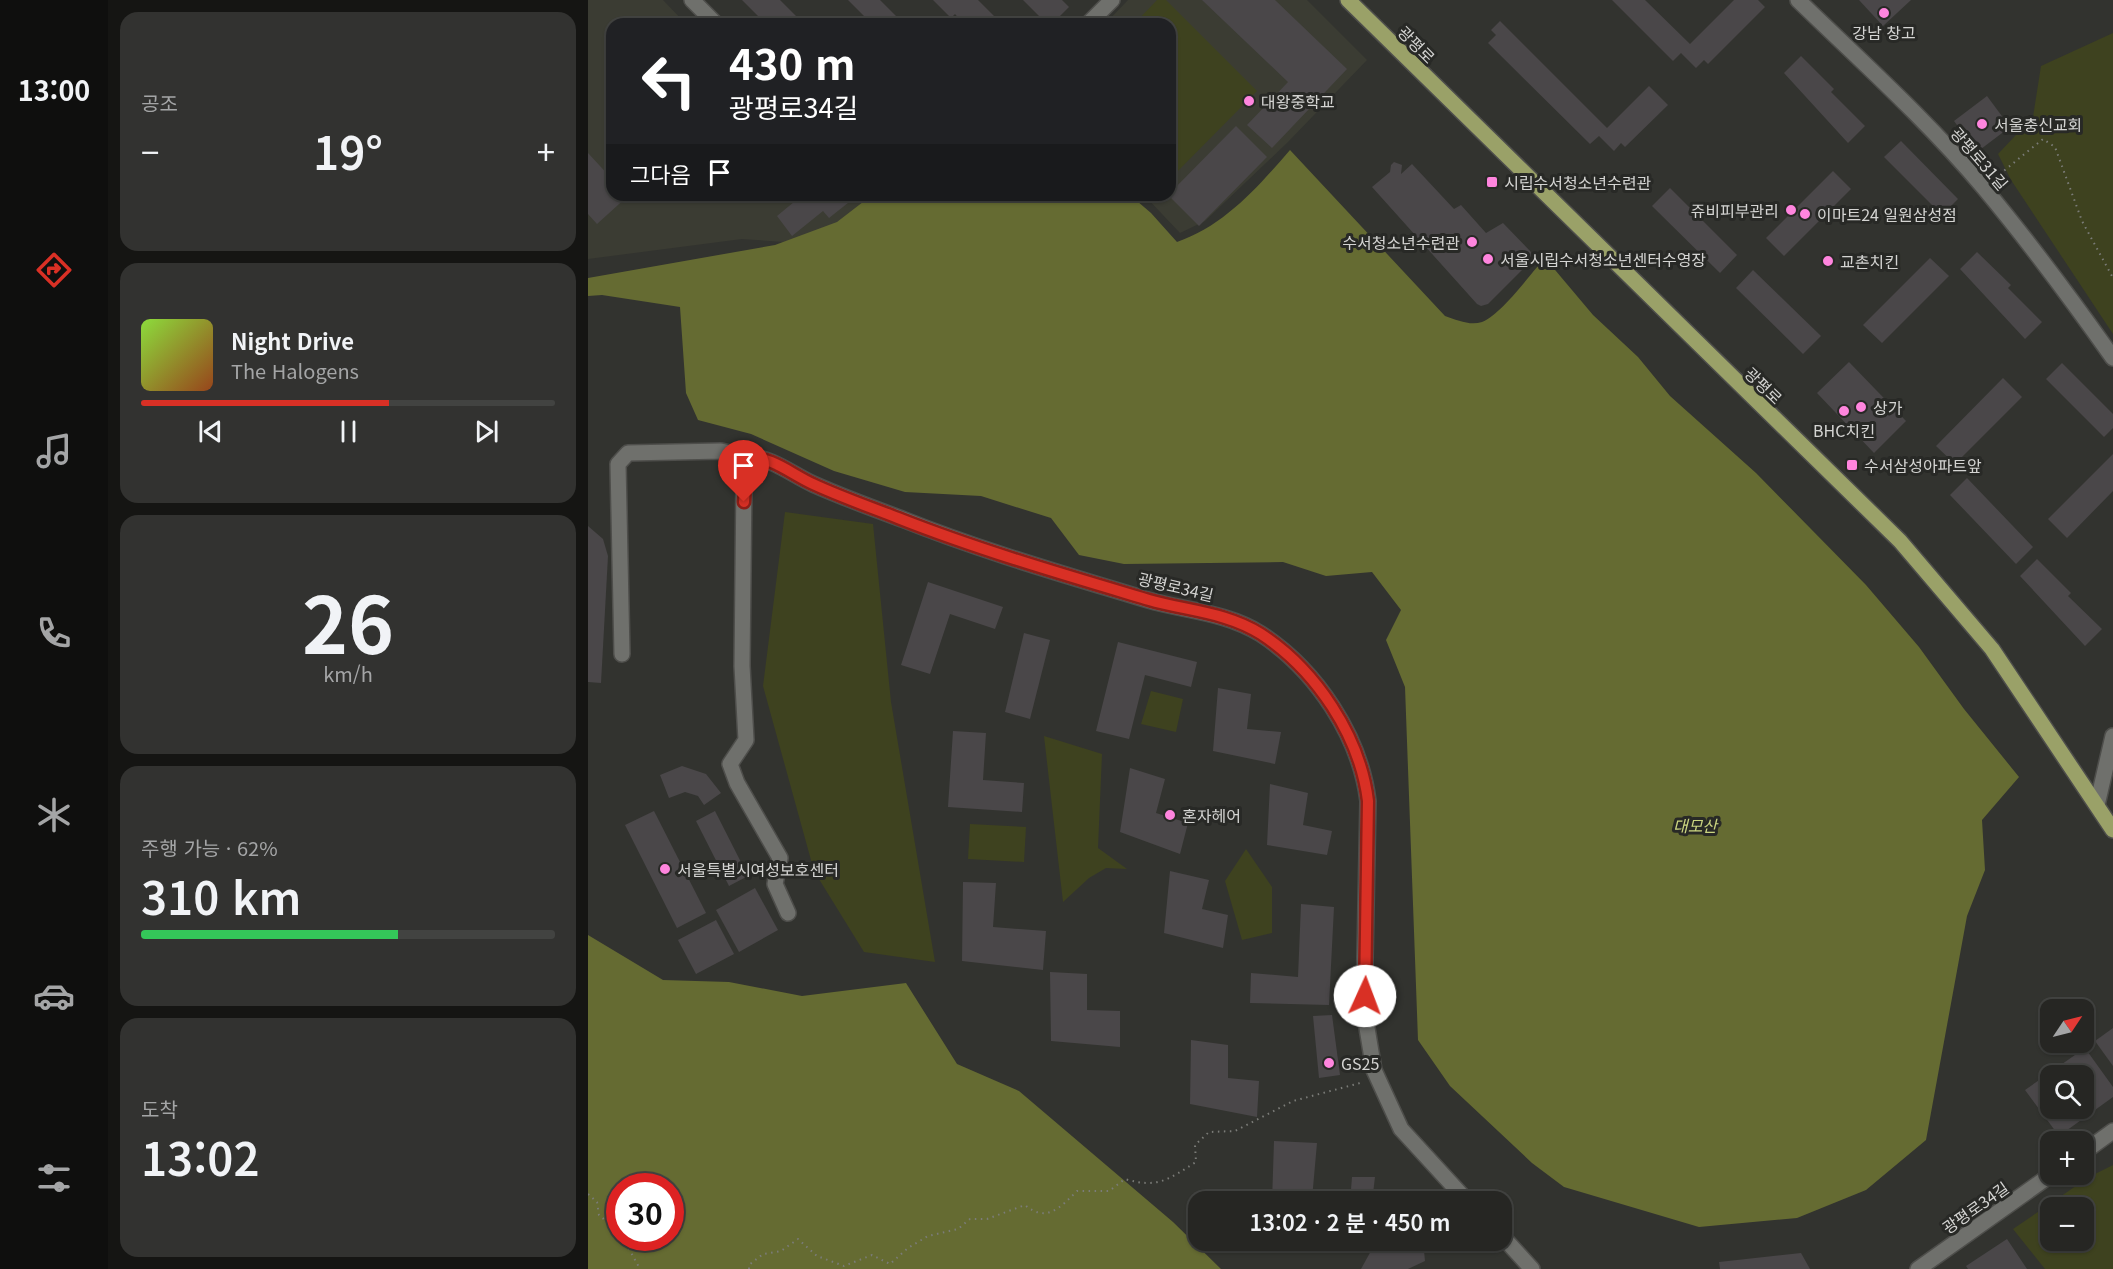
<!DOCTYPE html>
<html lang="ko">
<meta charset="utf-8">
<style>
body{margin:0;font-family:Georgia,"Noto Sans KR",serif;background:#323230;color:#f1f3f6;height:100vh;display:flex;flex-direction:column;font-size:22px;white-space:nowrap}
*{box-sizing:border-box;margin:0}
p{font-size:20px;color:#a4a5a6}
.icon{flex:none;width:33px;height:33px;fill:none;stroke:currentColor;stroke-width:2;stroke-linecap:round;stroke-linejoin:round}
.map{position:relative;flex:1;overflow:hidden}
.details{display:flex;flex-direction:column;gap:12px;padding:12px;background:#151513;width:480px}
.details>*{flex:none}
.banner{position:absolute;left:18px;top:18px;width:570px;height:183px;border-radius:18px;box-shadow:0 2px 4px #0004,0 0 0 2px #424341;background:#202124;color:#fff;overflow:hidden}
.needle{width:39px;rotate:55deg}
.buttons{position:absolute;left:1452px;top:999px;display:grid;gap:12px}
.buttons a{display:grid;place-items:center;width:54px;height:54px;border-radius:12px;background:#262623;box-shadow:0 2px 4px #0004,0 0 0 2px #424341;font-size:30px}
.speed{position:absolute;left:18px;top:1173px;display:flex;gap:12px;font-size:30px;font-weight:700;text-align:center}
.speed>*{display:grid;place-content:center;width:78px;height:78px;border-radius:50%;background:#262623;box-shadow:0 2px 4px #0004,0 0 0 2px #424341;line-height:1}
.speed .limit{border:9px solid #d22;background:#fff;color:#111}
.pin{position:absolute;display:grid;place-items:center;width:51px;height:51px;color:#fff;margin:-62px -26px;border-radius:50% 50% 50% 0;rotate:-45deg;box-shadow:0 0 6px #0007}
.pin .icon{rotate:45deg}
.me{position:absolute;width:66px;margin:-33px;rotate:2deg;stroke-linejoin:round;filter:drop-shadow(0 0 4px #0008)}
.turn{display:flex;align-items:center;gap:21px;height:126px;padding:0 24px;font-size:27px}
.turn .icon{width:78px;height:78px;stroke-width:2.5}
.turn b{display:block;font-size:42px;line-height:51px}
.then{display:flex;align-items:center;height:57px;padding:0 24px;background:#0003;gap:12px;font-size:22px}
.big{font-size:45px;font-weight:600;line-height:1.1}
.details .widget{flex:1;display:flex;flex-direction:column;justify-content:center;gap:9px;min-width:0;padding:0 21px;border-radius:18px;background:#323230}
.details .dial{align-items:center;gap:0}
.dial b{font-size:78px;line-height:1}
.song{display:flex;align-items:center;gap:18px}
.cover{width:72px;height:72px;border-radius:9px;background:linear-gradient(135deg,hsl(90 70% 55%),hsl(20 70% 35%))}
.played{height:6px;border-radius:3px;background:linear-gradient(90deg,#d93025 60%,#424341 60%)}
.keys{display:flex;justify-content:space-around;direction:ltr}
.heat{display:flex;justify-content:space-between;align-items:center;font-size:33px;direction:ltr}
.charge{height:9px;border-radius:4px;background:linear-gradient(90deg,#34c759 62%,#424341 0)}
.trip{position:absolute;left:600px;top:1191px;width:324px;height:60px;border-radius:18px;background:#262623;box-shadow:0 2px 4px #0004,0 0 0 2px #424341;font-weight:600;line-height:60px;text-align:center}
main{display:flex;flex:1;min-height:0}
.menu{display:flex;flex-direction:column;width:108px;justify-content:space-around;align-items:center;background:#0f0f0e;color:#a4a5a6}
.menu .icon{width:42px;height:42px}
.menu .current{color:#d93025}
.menu b{font-size:27px;color:#f1f3f6}
.map>svg:first-child{display:block}
.built{fill:#3b3c33}
.green{fill:#3e421f;fill-rule:evenodd}
.forest{fill:#656b32;fill-rule:evenodd}
.building{fill:#4a4749;fill-rule:evenodd}
.lines{fill:none;stroke-linecap:round;stroke-linejoin:round}
.minor-casing{stroke:#4e4e4b;stroke-width:18}
.major-casing{stroke:#4e4e4b;stroke-width:18}
.path{stroke:#7b7c78;stroke-width:2;stroke-dasharray:1.5 4.5;stroke-linecap:butt}
.minor{stroke:#6f706c;stroke-width:15}
.major{stroke:#9aa168;stroke-width:15}
.route-casing{stroke:#8d1f18;stroke-width:15}
.route{stroke:#d93025;stroke-width:10}
.poi-dot{fill:#ff85de;stroke:#282926;stroke-width:2}
.labels{text-anchor:middle;dominant-baseline:central;stroke-width:6;stroke-linejoin:round;paint-order:stroke}
.poi-label{font-size:16px;fill:#d4d4d2;stroke:#282926;text-anchor:start}
.street-label{font-size:16px;fill:#d4d4d2;stroke:#282926}
.park-label{font-size:16px;font-style:italic;fill:#cbd580;stroke:#282926}
</style>
<main>
<nav class="menu">
<b>13:00</b>
<svg class="icon current" aria-label="directions" viewBox="0 0 24 24"><path d="M12 3l9 9-9 9-9-9zM9 14v-3h6M13 9l2 2-2 2"/></svg>
<svg class="icon" aria-label="music" viewBox="0 0 24 24"><path d="M9 18V5l10-2v13"/><circle cx="6" cy="18" r="3"/><circle cx="16" cy="16" r="3"/></svg>
<svg class="icon" aria-label="phone" viewBox="0 0 24 24"><path d="M5 4h4l2 5-3 2q2 4 5 5l2-3 5 2v4C11 20 4 13 5 4z"/></svg>
<svg class="icon" aria-label="climate" viewBox="0 0 24 24"><path d="M12 3v18M4 7l16 10M4 17L20 7"/></svg>
<svg class="icon" aria-label="car" viewBox="0 0 24 24"><path d="M5 17H2v-5l4-1 3-4h7l3 4 3 1v5h-3M9 17h6M6 11h13"/><circle cx="7" cy="17" r="2"/><circle cx="17" cy="17" r="2"/></svg>
<svg class="icon" aria-label="filters" viewBox="0 0 24 24"><path d="M4 7h16M4 17h16"/><circle cx="9" cy="7" r="2"/><circle cx="15" cy="17" r="2"/></svg>
</nav>
<section class="details">
<div class="widget"><p>공조</p>
<div class="heat"><a>−</a><b class="big">19°</b><a>+</a></div>
</div>
<div class="widget">
<div class="song"><i class="cover"></i><div><b>Night Drive</b><p>The Halogens</p></div></div>
<div class="played"></div>
<div class="keys"><svg class="icon" aria-label="previous" viewBox="0 0 24 24"><path d="M18 5L8 12l10 7zM5 5v14"/></svg><svg class="icon" aria-label="pause" viewBox="0 0 24 24"><path d="M8 5v14M16 5v14"/></svg><svg class="icon" aria-label="next" viewBox="0 0 24 24"><path d="M6 5l10 7-10 7zM19 5v14"/></svg></div>
</div>
<div class="widget dial"><b>26</b><p>km/h</p></div>
<div class="widget"><p>주행 가능 · 62%</p><b class="big">310 km</b><div class="charge"></div></div>
<div class="widget"><p>도착</p><b class="big">13:02</b></div>
</section>
<div class="map">
<svg width="1525" height="1269" viewBox="0 0 1525 1269">
<rect width="100%" height="100%" fill="#32332f"/>
<g class="built">
<path d="M0,0H75L98,24H24V195H291L251,226L196,242L154,239L0,259Z"/>
<path d="M540,0H719L779,60L700,142L617,221L592,233L556,195H582V24H517Z"/>
</g>
<g class="green">
<path d="M569,0H578L669,91L582,179V24H546Z"/>
<path d="M1525,33V334L1423,180L1410,154L1445,117L1453,66Z"/>
<path d="M197,512L285,524L303,702L347,962L276,952L226,871L175,686Z"/>
<path d="M563,691L595,699L588,732L553,724Z"/>
<path d="M456,736L514,754L510,848L539,869L518,868L501,878L475,902Z"/>
<path d="M382,824L438,827L436,862L380,859Z"/>
<path d="M658,849L684,887V933L654,940L637,881Z"/>
<path d="M1525,1165V1269H1457L1425,1229L1501,1177ZM1462,1208H1496V1240H1462Z"/>
</g>
<g class="forest">
<path d="M702,150L857,316C869,320 882,326 894,322C914,314 942,274 957,258L1005,315L1050,357L1082,396L1168,473L1278,585L1331,647L1376,709L1431,777L1394,820L1397,870L1379,916L1338,1140L1278,1190L1209,1218L1111,1227L976,1187L944,1163L862,1086L830,1040L817,687L798,640L813,610L784,572L738,576L695,562L536,564L491,555L463,518L393,496L317,492L246,471L163,434L110,420L98,393L92,307L14,295L0,296V278L187,245L249,222L284,195H542L563,213L589,242C636,226 670,187 702,150Z"/>
<path d="M0,935L75,980L141,982L214,996L318,983L369,1064L431,1091L585,1222L633,1269H0ZM32,1186H82V1238H32Z"/>
</g>
<g class="building">
<path d="M154,0H192L216,24H178Z"/>
<path d="M260,0H292L316,24H284Z"/>
<path d="M345,0H390L414,24H376L367,14L363,18Z"/>
<path d="M435,0H474L481,7L464,24H459Z"/>
<path d="M614,0H687L759,69L684,148L659,125L700,82Z"/>
<path d="M1024,0H1057L1102,44L1146,0H1170L1177,7L1120,64L1116,60L1108,68L1093,53L1085,61Z"/>
<path d="M1271,0H1323L1295,26Z"/>
<path d="M912,21L1019,128L1061,86L1080,105L1037,147L1033,143L1026,151L1011,136L1002,144L900,43L908,35L903,30Z"/>
<path d="M1213,56L1246,89L1243,92L1277,126L1260,143L1196,73Z"/>
<path d="M1399,96L1422,127L1389,152L1366,121Z"/>
<path d="M648,126L679,157L611,226L580,195Z"/>
<path d="M1313,141L1370,199L1354,215L1296,157Z"/>
<path d="M0,153L24,179V195H41L9,224L0,214Z"/>
<path d="M806,162L814,165L813,174L824,164L866,209L873,205L898,233L915,223L943,252L942,262L900,304L893,306L889,304L784,187L802,172L803,165Z"/>
<path d="M1245,171L1263,189L1196,256L1178,238Z"/>
<path d="M1082,188L1149,255L1132,273L1064,206Z"/>
<path d="M210,195H270L241,218L235,211L204,236L189,216L212,197Z"/>
<path d="M1389,252L1423,285L1420,288L1454,322L1437,339L1372,269Z"/>
<path d="M1342,258L1361,276L1294,343L1275,325Z"/>
<path d="M1165,270L1233,336L1215,354L1148,288Z"/>
<path d="M1261,362L1318,421L1286,453L1229,393Z"/>
<path d="M1474,363L1525,414V428L1516,437L1458,379Z"/>
<path d="M1415,378L1434,397L1367,464L1348,446Z"/>
<path d="M1525,454V491L1479,538L1460,519Z"/>
<path d="M1379,478L1445,547L1428,564L1362,495Z"/>
<path d="M0,526L15,539L20,556L13,683L0,682Z"/>
<path d="M1449,559L1483,593L1480,596L1514,629L1497,646L1432,576Z"/>
<path d="M340,582L415,607L407,629L362,614L342,674L313,665Z"/>
<path d="M436,633L462,640L442,719L417,712Z"/>
<path d="M530,642L609,662L603,687L557,675L541,739L508,731Z"/>
<path d="M630,688L663,694L659,729L693,732L687,764L625,751Z"/>
<path d="M365,731L398,733L395,780L436,783L434,812L360,807Z"/>
<path d="M94,766L118,774L133,793L116,805L110,796L97,792L81,798L72,775Z"/>
<path d="M542,768L577,779L568,813L600,823L592,854L532,832Z"/>
<path d="M682,784L720,793L715,825L744,831L739,855L679,845Z"/>
<path d="M66,811L118,913L89,928L37,825Z"/>
<path d="M127,811L160,876L141,886L108,821Z"/>
<path d="M582,871L621,880L614,909L640,915L635,948L576,933Z"/>
<path d="M375,882L408,883L405,927L458,931L455,970L374,961Z"/>
<path d="M167,888L190,930L151,952L128,910Z"/>
<path d="M713,904L746,907L741,1005L662,1003L663,973L710,977Z"/>
<path d="M128,920L146,954L108,974L90,940Z"/>
<path d="M462,972L499,974V1010L532,1011V1047L463,1041Z"/>
<path d="M744,1015L752,1075L731,1078L725,1016Z"/>
<path d="M1525,1028V1066L1507,1041Z"/>
<path d="M603,1040L640,1045V1078L671,1081L669,1117L602,1104Z"/>
<path d="M1497,1048L1525,1087V1097L1471,1136L1437,1090ZM1462,1076H1496V1108H1462Z"/>
<path d="M686,1141L729,1143L724,1199L737,1202H684Z"/>
<path d="M764,1177H787L784,1202H762Z"/>
<path d="M1419,1239L1439,1269H1380L1378,1266Z"/>
<path d="M789,1240H835L837,1261L820,1269H773Z"/>
<path d="M1213,1253L1222,1269H1132L1131,1262Z"/>
</g>
<g class="lines">
<defs>
<g id="minor">
<path d="M104,0L128,24"/>
<path d="M1210,0C1273,61 1339,120 1396,188C1441,242 1484,300 1525,358"/>
<path d="M500,24L524,0"/>
<path d="M34,654L30,464L40,453L133,451L159,457"/>
<path d="M1509,805L1525,736"/>
<path d="M200,913L187,884L192,858L149,783L142,764L158,740L154,666L156,479L159,457C184,457 203,474 225,484C254,497 284,508 314,519C394,551 478,575 560,600C598,611 638,612 673,634C728,670 772,736 780,801L776,1010L786,1070L813,1129L880,1202"/>
<path d="M1496,1152L1525,1131"/>
<path d="M914,1236L944,1269"/>
<path d="M1330,1269L1464,1174"/>
</g>
<path id="major" d="M760,0L1312,541L1404,649L1525,830"/>
</defs>
<use href="#minor" class="minor-casing"/>
<use href="#major" class="major-casing"/>
<g class="path">
<path d="M1407,178L1455,139L1467,147L1494,221L1525,278"/>
<path d="M0,1194L9,1202L11,1215L32,1233"/>
<path d="M35,1238L52,1269"/>
<path d="M161,1269V1265L175,1254L193,1251L210,1239L229,1256L256,1266L284,1255L302,1264L320,1248L340,1236L370,1229L382,1219H399L437,1205C458,1223 472,1208 489,1191H521L537,1179C570,1189 581,1179 608,1162L607,1145L621,1132L647,1131L705,1101L776,1082"/>
</g>
<use href="#minor" class="minor"/>
<use href="#major" class="major"/>
</g>
<g class="lines">
<defs>
<path id="route" d="M156,502L159,457C185,457 203,474 225,484C253,497 282,507 310,518C391,550 477,575 561,600C599,611 638,612 673,634C728,670 772,736 780,801L777,996"/>
</defs>
<use href="#route" class="route-casing"/>
<use href="#route" class="route"/>
</g>
<g class="poi-dot">
<circle cx="1296" cy="13" r="6"/>
<circle cx="661" cy="101" r="6"/>
<circle cx="1394" cy="124" r="6"/>
<rect x="898" y="176" width="12" height="12" rx="3"/>
<circle cx="1203" cy="210" r="6"/>
<circle cx="1217" cy="214" r="6"/>
<circle cx="884" cy="242" r="6"/>
<circle cx="900" cy="259" r="6"/>
<circle cx="1240" cy="261" r="6"/>
<circle cx="1273" cy="407" r="6"/>
<circle cx="1256" cy="411" r="6"/>
<rect x="1258" y="459" width="12" height="12" rx="3"/>
<circle cx="582" cy="815" r="6"/>
<circle cx="77" cy="869" r="6"/>
<circle cx="741" cy="1063" r="6"/>
</g>
<g class="labels">
<g class="poi-label">
<text x="1296" y="32" text-anchor="middle">강남 창고</text>
<text x="673" y="101">대왕중학교</text>
<text x="1406" y="124">서울충신교회</text>
<text x="916" y="182">시립수서청소년수련관</text>
<text x="1191" y="210" text-anchor="end">쥬비피부관리</text>
<text x="1229" y="214">이마트24 일원삼성점</text>
<text x="872" y="242" text-anchor="end">수서청소년수련관</text>
<text x="912" y="259">서울시립수서청소년센터수영장</text>
<text x="1252" y="261">교촌치킨</text>
<text x="1285" y="407">상가</text>
<text x="1256" y="430" text-anchor="middle">BHC치킨</text>
<text x="1276" y="465">수서삼성아파트앞</text>
<text x="594" y="815">혼자헤어</text>
<text x="89" y="869">서울특별시여성보호센터</text>
<text x="753" y="1063">GS25</text>
</g>
<g class="street-label">
<text transform="translate(829 44) rotate(45)">광평로</text>
<text transform="translate(1392 158) rotate(49)">광평로31길</text>
<text transform="translate(1176 385) rotate(44)">광평로</text>
<text transform="translate(588 586) rotate(13)">광평로34길</text>
<text transform="translate(1387 1207) rotate(-35)">광평로34길</text>
</g>
<g class="park-label">
<text x="1107" y="825">대모산</text>
</g>
</g>
</svg>
<div class="buttons">
<a><svg class="needle" viewBox="-14 -14 28 28"><path d="M0-13l5 13h-10z" fill="#e53935"/><path d="M0 13l5-13h-10z" fill="#a4a5a6"/></svg></a>
<a><svg class="icon" aria-label="search" viewBox="0 0 24 24"><circle cx="10" cy="10" r="6"/><path d="M15 15l6 6"/></svg></a>
<a>+</a>
<a>−</a>
</div>
<div class="speed"><div class="limit">30</div></div>
<div class="pin" style="left:156px;top:502px;background:#d93025"><svg class="icon" aria-label="arrive" viewBox="0 0 24 24"><path d="M6 21V4h12l-3 4 3 4H6"/></svg></div>
<svg class="me" style="left:777px;top:996px" viewBox="-20 -20 40 40"><circle r="19" fill="#fff"/><path d="M0-13L10 11 0 6-10 11z" fill="#d93025"/></svg>
<div class="trip">13:02 · 2 분 · 450 m</div>
<div class="banner">
<div class="turn"><svg class="icon" aria-label="left" viewBox="0 0 24 24"><path d="M17 20v-9H6M10 6l-5 5 5 5"/></svg><div><b>430 m</b>광평로34길</div></div>
<div class="then">그다음<svg class="icon" aria-label="arrive" viewBox="0 0 24 24"><path d="M6 21V4h12l-3 4 3 4H6"/></svg></div>
</div>
</div>
</main>
